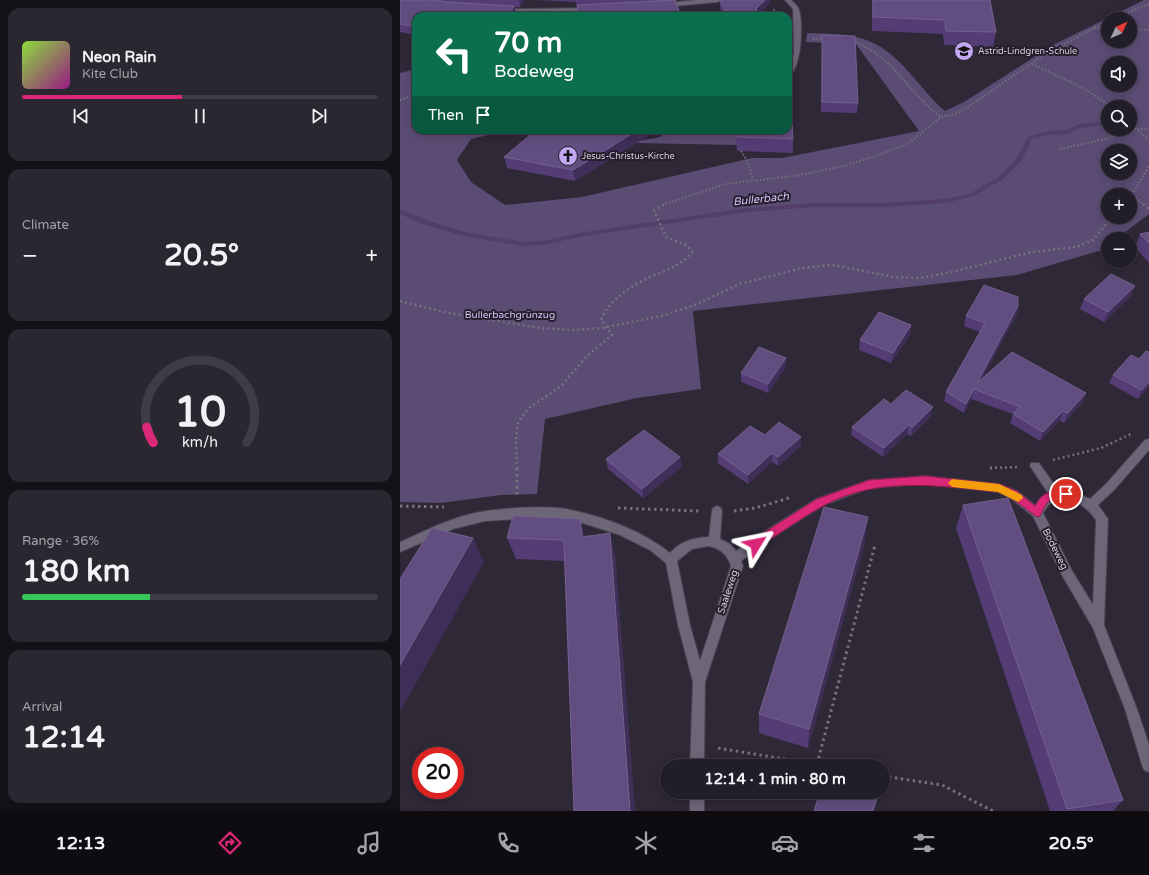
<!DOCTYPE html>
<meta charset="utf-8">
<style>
body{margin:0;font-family:"Varela Round",sans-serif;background:#2a2731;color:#f1f3f6;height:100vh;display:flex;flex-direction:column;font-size:15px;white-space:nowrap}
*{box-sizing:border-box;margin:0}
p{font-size:13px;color:#a2a2a8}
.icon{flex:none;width:22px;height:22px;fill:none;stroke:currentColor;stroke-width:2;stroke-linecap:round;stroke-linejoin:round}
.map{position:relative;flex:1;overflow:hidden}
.details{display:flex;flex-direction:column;gap:8px;padding:8px;background:#131017;width:400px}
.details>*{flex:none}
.banner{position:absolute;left:12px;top:12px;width:380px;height:122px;border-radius:12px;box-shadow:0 2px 10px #0003,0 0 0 1px #3f3c46;background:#0b6e4f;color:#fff;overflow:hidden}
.needle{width:26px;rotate:46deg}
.buttons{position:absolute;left:701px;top:12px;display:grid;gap:8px}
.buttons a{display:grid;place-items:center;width:36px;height:36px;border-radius:50%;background:#221e29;box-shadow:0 2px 10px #0003,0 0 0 1px #3f3c46;font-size:20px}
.speed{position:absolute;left:12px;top:747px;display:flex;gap:8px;font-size:20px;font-weight:700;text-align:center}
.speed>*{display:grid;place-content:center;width:52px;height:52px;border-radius:50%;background:#221e29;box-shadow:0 2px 10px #0003,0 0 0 1px #3f3c46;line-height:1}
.speed .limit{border:6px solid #d22;background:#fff;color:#111}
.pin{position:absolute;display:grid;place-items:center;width:34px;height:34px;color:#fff;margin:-17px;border:2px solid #fff;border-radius:50%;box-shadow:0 1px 4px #0007}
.me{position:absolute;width:44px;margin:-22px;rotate:55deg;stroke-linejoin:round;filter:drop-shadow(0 0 3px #0008)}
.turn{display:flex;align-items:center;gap:14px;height:84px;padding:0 16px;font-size:18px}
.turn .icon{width:52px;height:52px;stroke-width:2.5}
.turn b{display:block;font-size:28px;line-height:34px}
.then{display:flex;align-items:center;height:38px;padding:0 16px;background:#0003;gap:8px;font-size:15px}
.big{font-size:30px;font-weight:700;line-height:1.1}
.details .widget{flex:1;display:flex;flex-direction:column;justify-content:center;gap:6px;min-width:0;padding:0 14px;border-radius:12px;background:#2a2731}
.details .dial{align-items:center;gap:0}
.dial svg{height:104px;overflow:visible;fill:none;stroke:#3f3c46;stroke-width:7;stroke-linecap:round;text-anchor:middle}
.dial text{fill:#f1f3f6;stroke:none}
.song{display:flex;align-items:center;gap:12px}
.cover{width:48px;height:48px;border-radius:6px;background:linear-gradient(135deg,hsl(90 70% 55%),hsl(310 70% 35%))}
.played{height:4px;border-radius:2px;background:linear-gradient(90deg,#db2777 45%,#3f3c46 45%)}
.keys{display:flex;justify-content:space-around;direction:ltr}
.heat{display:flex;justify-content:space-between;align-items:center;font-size:22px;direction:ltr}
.charge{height:6px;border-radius:3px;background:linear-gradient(90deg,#34c759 36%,#3f3c46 0)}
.trip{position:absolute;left:260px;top:759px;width:230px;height:40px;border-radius:20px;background:#221e29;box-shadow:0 2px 10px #0003,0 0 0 1px #3f3c46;font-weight:700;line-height:40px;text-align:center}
.menu{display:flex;height:64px;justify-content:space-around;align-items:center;background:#0e0c10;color:#a2a2a8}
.menu .icon{width:28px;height:28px}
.menu .on{color:#db2777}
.menu b{font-size:18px;color:#f1f3f6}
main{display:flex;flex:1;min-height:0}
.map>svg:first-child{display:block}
.green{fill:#5b4c73;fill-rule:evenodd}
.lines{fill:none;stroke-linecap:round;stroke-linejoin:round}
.stream{fill:#523e66;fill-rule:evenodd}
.minor-casing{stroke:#47434f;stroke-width:2}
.path-far2{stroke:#75717d;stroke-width:2;stroke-dasharray:1.5 2;stroke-linecap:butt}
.path-far1{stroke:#75717d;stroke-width:2.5;stroke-dasharray:2 3;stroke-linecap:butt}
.path{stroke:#75717d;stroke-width:3;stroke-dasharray:2.5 3.5;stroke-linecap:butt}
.minor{fill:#6c6677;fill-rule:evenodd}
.wall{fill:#543d74}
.shaded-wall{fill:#3f2e57}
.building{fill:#614d7f;stroke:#73618d}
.route{fill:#db2777;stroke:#8e194d}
.slow{fill:#f59e0b}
.labels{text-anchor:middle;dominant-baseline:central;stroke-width:4;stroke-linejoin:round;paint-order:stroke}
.far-poi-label{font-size:9px;fill:#d3d0da;stroke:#241e2d;text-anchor:start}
.park-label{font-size:10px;fill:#d7c3f9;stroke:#241e2d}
.street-label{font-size:10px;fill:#d3d0da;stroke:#241e2d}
.water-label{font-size:11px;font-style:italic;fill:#d8c4fb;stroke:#241e2d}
</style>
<main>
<section class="details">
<div class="widget">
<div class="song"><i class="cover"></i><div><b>Neon Rain</b><p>Kite Club</p></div></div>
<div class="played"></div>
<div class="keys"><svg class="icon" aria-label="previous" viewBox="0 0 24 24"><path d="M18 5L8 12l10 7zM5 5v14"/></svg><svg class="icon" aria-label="pause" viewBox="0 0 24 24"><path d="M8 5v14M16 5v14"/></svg><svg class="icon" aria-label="next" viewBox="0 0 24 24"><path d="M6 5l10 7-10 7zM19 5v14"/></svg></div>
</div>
<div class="widget"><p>Climate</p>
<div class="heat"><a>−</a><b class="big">20.5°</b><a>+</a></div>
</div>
<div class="widget dial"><svg viewBox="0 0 100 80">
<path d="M14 69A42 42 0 1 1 86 69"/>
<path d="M14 69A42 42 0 0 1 9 57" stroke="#db2777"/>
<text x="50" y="56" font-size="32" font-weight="700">10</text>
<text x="50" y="72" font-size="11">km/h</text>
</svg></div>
<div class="widget"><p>Range · 36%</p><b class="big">180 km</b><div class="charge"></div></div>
<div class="widget"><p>Arrival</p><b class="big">12:14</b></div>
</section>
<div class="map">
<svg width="749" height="811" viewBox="0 0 749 811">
<rect width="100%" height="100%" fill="#2e2837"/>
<g class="green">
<path d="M744,0H749V214L716,239H708V245L702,250L617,275L293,311L301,389L237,398L145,419L137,494L101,495L41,503L0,502V73L16,69V130H109L71,139L57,160L71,182L105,205L182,197L352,158H382L519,131L456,44L406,42L407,33C428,34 452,33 471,42C502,55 520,90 545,111L564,102L653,45ZM708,19H730V41H708ZM708,63H730V85H708ZM708,107H730V129H708ZM708,151H730V173H708ZM708,195H730V217H708Z"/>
<path d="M260,130H339L338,145L236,143C245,137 254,141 263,135Z"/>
</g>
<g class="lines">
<path class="stream" d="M704,122L706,123V125L680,128L667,134L649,135L632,139L622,160L602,180L573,196L546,203L483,207H414L347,212L185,236L142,245L123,246L64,236L22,224L0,214V209L26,220L65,232L123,242L142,241L185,232L347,208L414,203H483L546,199L569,194L598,178L617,158L628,137L649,131L666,130L679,124Z"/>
<defs>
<g id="minor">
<path d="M298,0H321L318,2L264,7L261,5L264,3Z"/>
<path d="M385,0H391C394,3 398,6 399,10C403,23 402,70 388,76V66L394,54L393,9Z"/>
<path d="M190,8L193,10L192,11L102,13L99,11L102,9Z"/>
<path d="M749,439V450L714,490L698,505L708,519L704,625L737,709L749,745V772L744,770L742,765L725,709L693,628L663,577L633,516L609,497L598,492L525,484L469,488L424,505L370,539L341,561L343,566L305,682L304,766H290L293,682L278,625L266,563L250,550L220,535L170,519L148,517L85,521L53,529L0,552V542C27,530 56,515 86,511C107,508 150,505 171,510C205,517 242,531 270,553C280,542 294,537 309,537L312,511L313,508L317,506L321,508L322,511L320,539L330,544L336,551L362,533L416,499L469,480L525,476L599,484L617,491L636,506L639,500L648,493L630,466L631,463H639L658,490H669L690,499L706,484L745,440ZM660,498C676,499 687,507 696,520L693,605L671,569L643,513C647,506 651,501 660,498ZM308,546C320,548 327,554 331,566L300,661L290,625L277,561L292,549Z"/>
<rect x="290" y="792" width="14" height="19"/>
</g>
</defs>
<use href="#minor" class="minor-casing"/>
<g class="path-far2">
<path d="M374,9L375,16"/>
<path d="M712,19L749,4"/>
<path d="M694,28H708"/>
<path d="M730,29L749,30"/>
<path d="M413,39L426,38"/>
<path d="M452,41C485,53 498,75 520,98C527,105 533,112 541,117"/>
<path d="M632,64L683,88L712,107"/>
<path d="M0,100L16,94"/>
<path d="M730,123L749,140"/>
<path d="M660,149L706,139L737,129H749"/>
<path d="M341,151L348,162L353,180"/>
<path d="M733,195L744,205"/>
<path d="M730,198L749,166"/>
<path d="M262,205L326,184L401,175L443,166L473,157L509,143L541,117L555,114L568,107L647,53L708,21"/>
</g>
<g class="path-far1">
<path d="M743,204L749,209"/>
<path d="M0,301L44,312L140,328L172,330L202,328L261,316L292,306L340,284L402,268L433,265L494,277L520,278L552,272L631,252L676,247L693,240L712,217"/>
<path d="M653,460L701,448L731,434"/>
<path d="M590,468L619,467"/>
<path d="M117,469L116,440L118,422L129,408L161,386L188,355L212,335L201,320C209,300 231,286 250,277C266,270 280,267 292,252L288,246L266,237L254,211L265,204"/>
</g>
<g class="path">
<path d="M117,468V495"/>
<path d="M590,468H592"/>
<path d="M0,506L44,507"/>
<path d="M218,508L299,511"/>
<path d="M334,511L355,508L389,498"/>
<path d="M318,748L426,766"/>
<path d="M417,764L475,545"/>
<path d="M483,776L542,785L593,811"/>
</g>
<use href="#minor" class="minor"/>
</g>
<g class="wall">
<path d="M0,0H124L120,7H115L116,14L115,16H16V35L0,32Z"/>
<path d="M138,0H275L281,16H179L176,2Z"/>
<path d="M320,0H370V3L359,15L360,16H324L320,8Z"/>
<path d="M472,0H590L596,32L593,47L544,45L543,34L472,31Z"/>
<path d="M422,35L458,103L457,113L421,112Z"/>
<path d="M253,133L175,181L107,168L104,157Z"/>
<path d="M336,137L393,139V153L337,151Z"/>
<path d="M749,232V263L735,247L740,234Z"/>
<path d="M731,296L704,322L680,309L684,299Z"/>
<path d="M618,306L616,316L582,378L686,393L683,402L664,423L660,420L640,441L610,423L613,414L571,399L564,413L544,401L546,392L580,332L564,326L566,316Z"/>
<path d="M511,325L510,335L491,363L459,350L460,340Z"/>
<path d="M749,352V386L738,399L709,383L713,375L739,359Z"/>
<path d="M386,358V367L368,393L341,382V373Z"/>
<path d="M491,404L531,416L511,436L507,434L483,457L451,435L452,427Z"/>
<path d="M365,435L401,437V446L378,466L372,462L348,484L318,463V454Z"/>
<path d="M280,457L282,467L243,498L208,469L206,459Z"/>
<path d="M563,505L723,800L713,811H650L556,528Z"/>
<path d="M180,519L185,537L215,555L235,811H174L164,561L116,559L107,538Z"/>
<path d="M465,541L408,748L359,733V714Z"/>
</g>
<g class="shaded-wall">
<path d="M119,0H124L120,7Z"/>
<path d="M365,0H370V3L358,16L356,9Z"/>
<path d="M114,6L116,14L115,16H109Z"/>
<path d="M238,130H252L253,133L175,181L173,170Z"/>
<path d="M735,286L731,296L704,322L708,312Z"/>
<path d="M618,306L616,316L576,390L577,383Z"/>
<path d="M511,325L510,335L491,363L493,353Z"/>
<path d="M386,358V367L368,393V384Z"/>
<path d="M749,382V386L738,399L742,390Z"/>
<path d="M574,389L571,399L564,413L566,404Z"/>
<path d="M686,393L683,402L664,423L668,413Z"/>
<path d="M533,407L531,416L511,436L513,427Z"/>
<path d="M663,411L660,420L640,441L643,432Z"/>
<path d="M509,425L507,434L483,457L484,448Z"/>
<path d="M401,437V446L378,466V457Z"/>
<path d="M372,453V462L348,484V475Z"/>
<path d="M280,457L282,467L243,498L242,489Z"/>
<path d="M468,517L465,541L408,748L409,729Z"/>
<path d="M180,519L186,541L182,537Z"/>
<path d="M210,533L215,555L235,811H230Z"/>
<path d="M73,538L84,562L0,712V665Z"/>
</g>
<g class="building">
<path d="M0,0H36L46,2L114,6L109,16H16V27L0,24Z"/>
<path d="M275,0L281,16H179L177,5Z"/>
<path d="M320,0H365L356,9L360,16H328Z"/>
<path d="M473,0H590L596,32L546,31L545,20L473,17Z"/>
<path d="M422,35L455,36L458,103L422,102Z"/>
<path d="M388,96H391L393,139L336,137L337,130H388Z"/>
<path d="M136,130H238L173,170L104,157Z"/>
<path d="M749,232V243L740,234Z"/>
<path d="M711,274L735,286L708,312L684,299Z"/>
<path d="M584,285L618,297V306L577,383L612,352L686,393L668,413L663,411L643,432L613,414L620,407L574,389L566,404L546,392L585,323L566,316Z"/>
<path d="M479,312L511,325L493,353L460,340Z"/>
<path d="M359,347L386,358L368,384L341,373Z"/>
<path d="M746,351L749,352V382L742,390L713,375L731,355L739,359Z"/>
<path d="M506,390L533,407L513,427L509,425L484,448L452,427L484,399L491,404Z"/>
<path d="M379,422L401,437L378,457L372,453L348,475L318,454L350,426L365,435Z"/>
<path d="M244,430L280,457L242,489L206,459Z"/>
<path d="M608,498L723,800L667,809L563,505Z"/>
<path d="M424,507L468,517L409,729L359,714Z"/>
<path d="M113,516L180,519L182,537L210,533L230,811H174L164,540L107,538Z"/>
<path d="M32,528L73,538L0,665V579Z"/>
<path d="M420,792H479L473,811H414Z"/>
</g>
<path class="route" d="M525,476L599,484L617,491L635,506C643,491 650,492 666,490L671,494C666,502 653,496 647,503C644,507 642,512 640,516L637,517L610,497L599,492C540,486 477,476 423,506C401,518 380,533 359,547H352L350,544L352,540L417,499L469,480Z"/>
<path class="slow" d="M552,479L599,484L622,495L623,498L618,502L598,492L552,487L548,483Z"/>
<defs>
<symbol id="school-disc" viewBox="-11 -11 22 22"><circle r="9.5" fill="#c3a7f2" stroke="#241e2d"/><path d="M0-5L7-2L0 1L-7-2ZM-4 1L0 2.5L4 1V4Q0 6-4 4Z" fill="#111"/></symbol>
<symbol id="church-disc" viewBox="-11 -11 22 22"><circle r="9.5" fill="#c3a7f2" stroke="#241e2d"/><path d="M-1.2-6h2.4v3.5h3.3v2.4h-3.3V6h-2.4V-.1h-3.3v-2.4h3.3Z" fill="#111"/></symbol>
</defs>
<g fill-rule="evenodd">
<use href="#school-disc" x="553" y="40" width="22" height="22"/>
<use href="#church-disc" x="157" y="145" width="22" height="22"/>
</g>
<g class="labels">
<g class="far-poi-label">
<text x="578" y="51">Astrid-Lindgren-Schule</text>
<text x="182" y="156">Jesus-Christus-Kirche</text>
</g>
<g class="park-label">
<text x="110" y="315">Bullerbachgrünzug</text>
</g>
<g class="street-label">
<text transform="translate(655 549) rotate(63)">Bodeweg</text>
<text transform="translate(328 592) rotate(-72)">Saaleweg</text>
</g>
<g class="water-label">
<text transform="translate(361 199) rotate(-6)">Bullerbach</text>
</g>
</g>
</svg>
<div class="buttons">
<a><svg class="needle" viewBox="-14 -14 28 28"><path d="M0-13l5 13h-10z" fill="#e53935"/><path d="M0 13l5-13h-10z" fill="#a2a2a8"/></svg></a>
<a><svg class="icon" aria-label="sound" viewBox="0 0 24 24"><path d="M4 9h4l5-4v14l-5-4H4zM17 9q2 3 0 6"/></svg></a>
<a><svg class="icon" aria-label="search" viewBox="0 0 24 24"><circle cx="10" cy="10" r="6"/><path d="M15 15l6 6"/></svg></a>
<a><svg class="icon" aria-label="layers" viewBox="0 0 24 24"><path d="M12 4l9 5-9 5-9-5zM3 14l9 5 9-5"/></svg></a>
<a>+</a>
<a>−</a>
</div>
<div class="speed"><div class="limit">20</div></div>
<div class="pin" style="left:666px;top:494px;background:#d93025"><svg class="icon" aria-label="arrive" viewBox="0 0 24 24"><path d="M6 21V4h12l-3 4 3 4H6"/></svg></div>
<svg class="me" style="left:356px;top:544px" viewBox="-20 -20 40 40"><path d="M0-17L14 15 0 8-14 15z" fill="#db2777" stroke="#fff" stroke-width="4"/></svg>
<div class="trip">12:14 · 1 min · 80 m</div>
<div class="banner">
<div class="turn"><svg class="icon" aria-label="left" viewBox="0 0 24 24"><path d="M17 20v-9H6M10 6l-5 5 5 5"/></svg><div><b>70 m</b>Bodeweg</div></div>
<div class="then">Then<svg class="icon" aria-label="arrive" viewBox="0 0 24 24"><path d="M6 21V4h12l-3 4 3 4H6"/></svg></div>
</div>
</div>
</main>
<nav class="menu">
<b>12:13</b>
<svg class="icon on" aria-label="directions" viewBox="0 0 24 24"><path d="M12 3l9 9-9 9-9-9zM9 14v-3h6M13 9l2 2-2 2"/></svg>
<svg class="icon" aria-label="music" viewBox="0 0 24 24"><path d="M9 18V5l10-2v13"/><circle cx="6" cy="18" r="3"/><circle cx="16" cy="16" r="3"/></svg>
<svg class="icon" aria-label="phone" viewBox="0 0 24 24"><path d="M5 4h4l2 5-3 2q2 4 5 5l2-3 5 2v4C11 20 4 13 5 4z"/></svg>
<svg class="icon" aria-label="climate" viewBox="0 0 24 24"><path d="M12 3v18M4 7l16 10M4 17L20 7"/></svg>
<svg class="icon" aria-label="car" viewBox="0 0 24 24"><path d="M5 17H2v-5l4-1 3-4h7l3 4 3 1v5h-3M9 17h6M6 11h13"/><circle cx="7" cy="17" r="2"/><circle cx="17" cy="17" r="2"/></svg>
<svg class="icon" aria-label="filters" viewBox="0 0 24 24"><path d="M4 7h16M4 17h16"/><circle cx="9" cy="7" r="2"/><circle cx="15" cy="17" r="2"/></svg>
<b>20.5°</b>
</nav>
